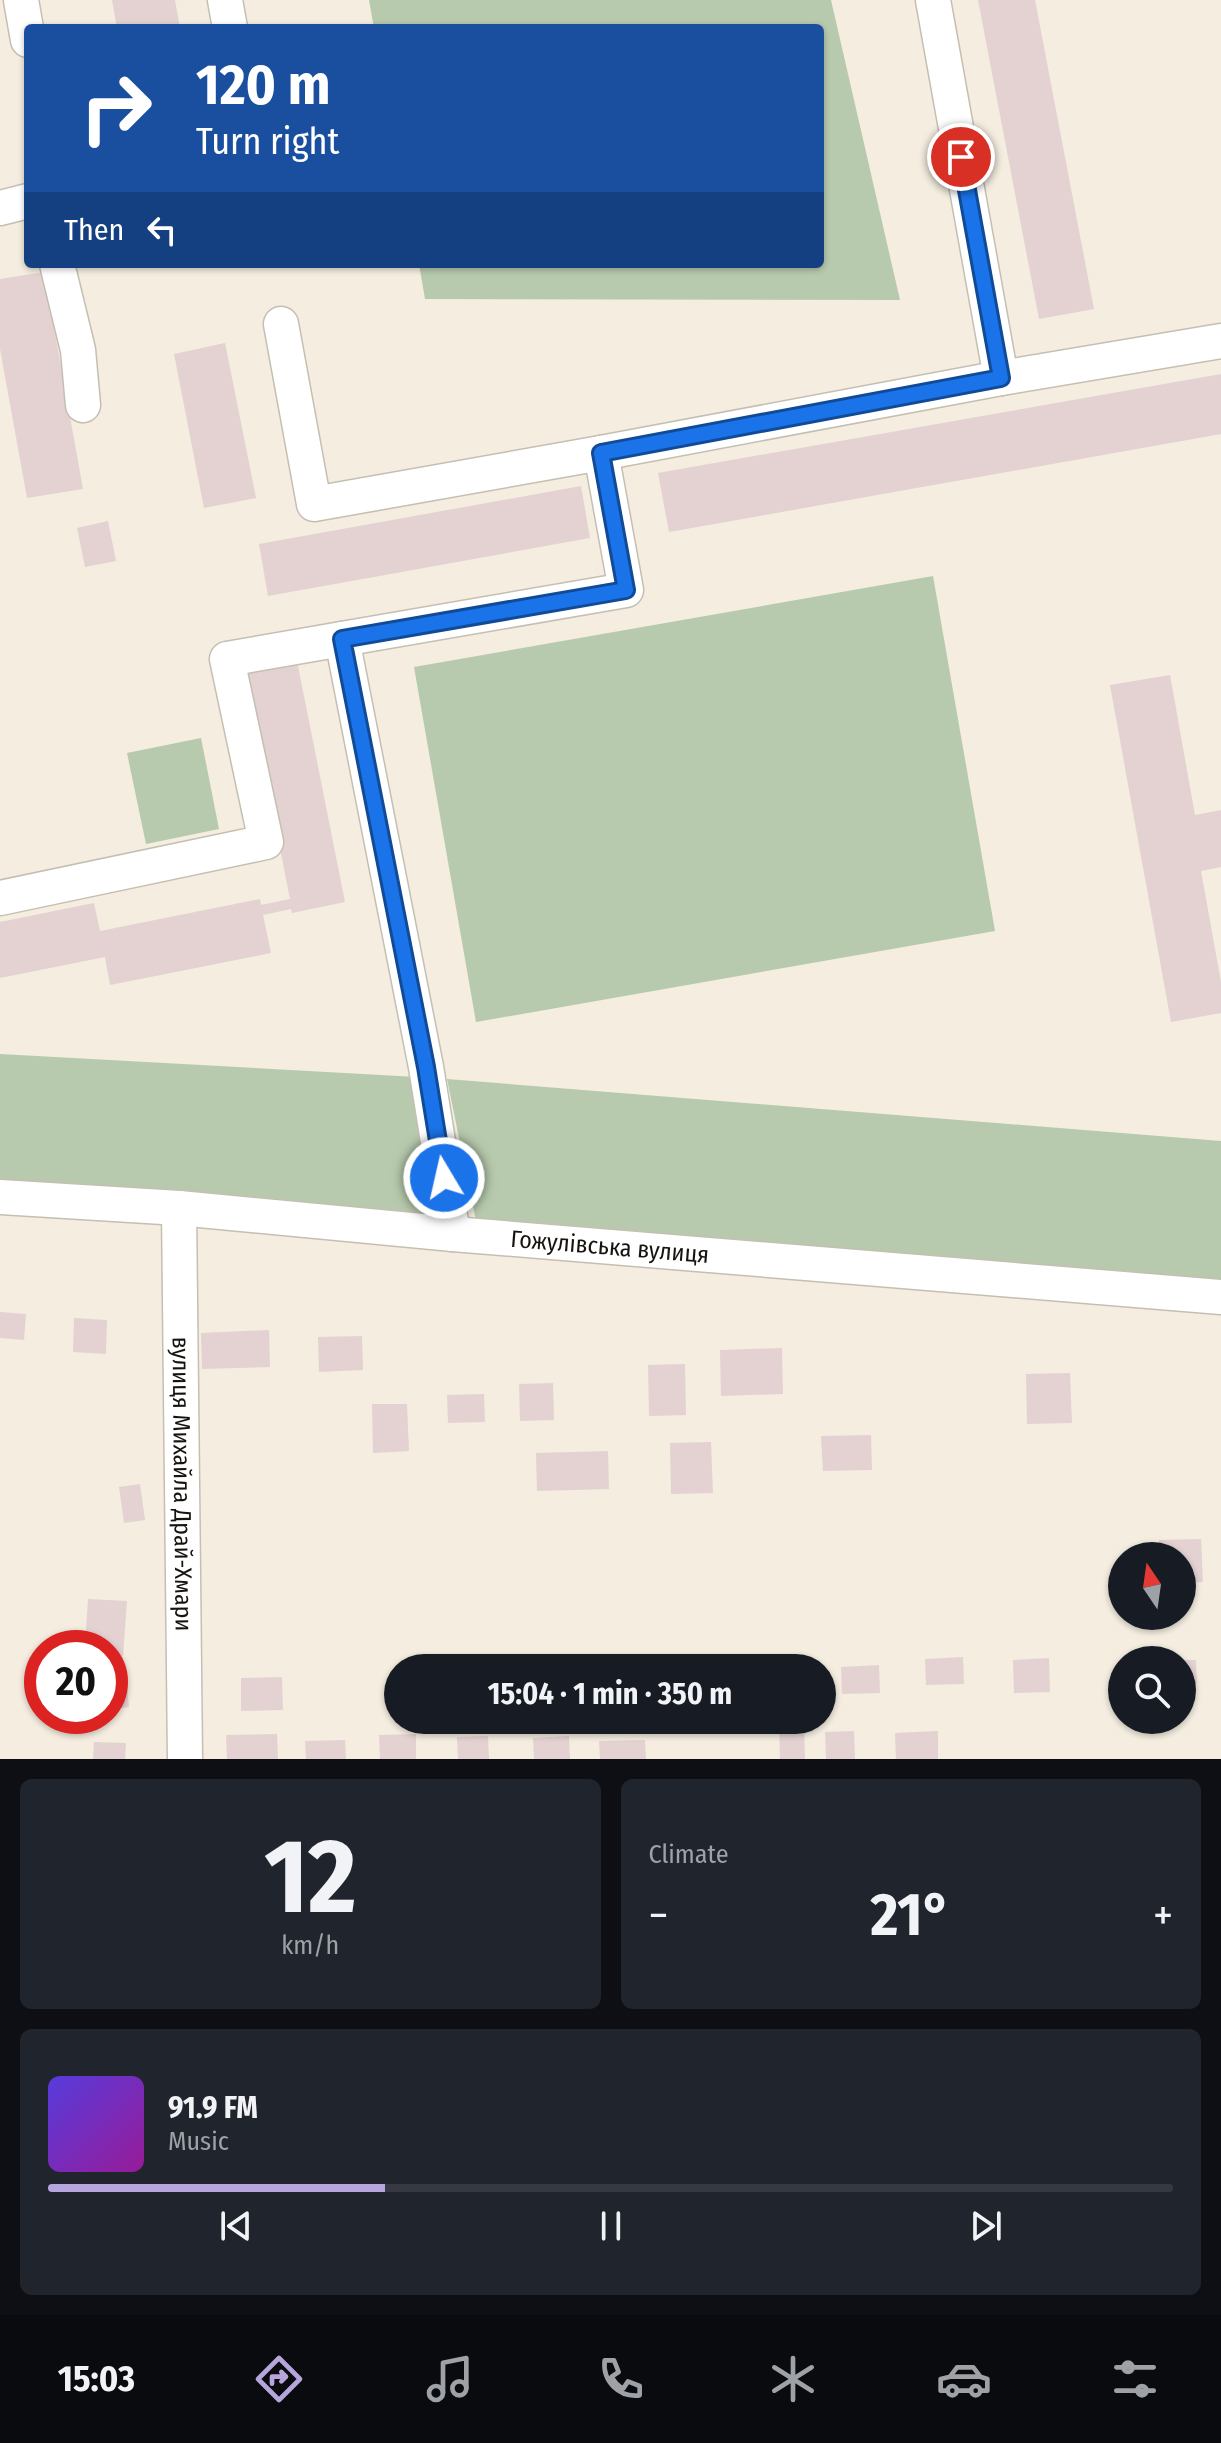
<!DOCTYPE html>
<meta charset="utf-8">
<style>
body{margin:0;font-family:"Fira Sans Condensed",sans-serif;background:#20242c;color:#f1f3f6;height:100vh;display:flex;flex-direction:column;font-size:30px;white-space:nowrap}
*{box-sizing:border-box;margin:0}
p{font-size:26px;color:#9ea1a6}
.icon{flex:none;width:44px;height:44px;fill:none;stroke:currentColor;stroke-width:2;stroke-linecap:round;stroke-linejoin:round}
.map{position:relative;height:1759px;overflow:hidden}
.side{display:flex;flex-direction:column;gap:20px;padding:20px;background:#0d0f14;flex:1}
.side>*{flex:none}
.hud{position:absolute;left:24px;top:24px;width:800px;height:244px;border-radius:8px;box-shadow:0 2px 6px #0004;background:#1a4fa0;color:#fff;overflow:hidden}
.needle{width:52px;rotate:347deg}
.buttons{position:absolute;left:1108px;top:1542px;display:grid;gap:16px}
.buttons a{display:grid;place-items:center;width:88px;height:88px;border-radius:50%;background:#171b24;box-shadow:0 2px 6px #0004;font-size:40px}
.speed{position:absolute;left:24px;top:1630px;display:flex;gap:16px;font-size:40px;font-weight:700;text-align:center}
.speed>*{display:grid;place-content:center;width:104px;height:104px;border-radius:50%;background:#171b24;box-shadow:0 2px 6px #0004;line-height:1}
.speed .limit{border:12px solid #d22;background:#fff;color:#111}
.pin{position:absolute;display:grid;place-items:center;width:68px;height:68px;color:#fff;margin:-34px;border:4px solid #fff;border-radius:50%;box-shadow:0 2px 8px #0007}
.me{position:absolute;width:88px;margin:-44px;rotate:351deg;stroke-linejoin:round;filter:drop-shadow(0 0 6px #0008)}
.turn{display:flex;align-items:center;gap:28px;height:168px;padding:0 40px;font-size:36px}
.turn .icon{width:104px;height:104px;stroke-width:2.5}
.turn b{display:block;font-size:56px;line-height:68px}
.then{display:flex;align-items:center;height:76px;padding:0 40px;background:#0003;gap:16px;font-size:30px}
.big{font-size:60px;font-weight:700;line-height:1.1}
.side .card{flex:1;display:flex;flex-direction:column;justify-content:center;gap:12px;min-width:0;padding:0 28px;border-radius:12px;background:#20242c}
.side .dial{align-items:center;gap:0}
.dial b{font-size:104px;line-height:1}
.song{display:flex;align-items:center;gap:24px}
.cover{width:96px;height:96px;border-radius:12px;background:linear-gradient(135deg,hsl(250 70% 55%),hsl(300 70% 35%))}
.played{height:8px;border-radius:4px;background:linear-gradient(90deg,#b7a6de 30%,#363941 30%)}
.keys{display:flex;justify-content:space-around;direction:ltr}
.heat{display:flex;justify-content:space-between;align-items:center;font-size:44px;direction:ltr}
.side .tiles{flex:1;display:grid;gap:20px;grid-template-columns:1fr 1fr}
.card:last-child{grid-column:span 2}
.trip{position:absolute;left:384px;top:1654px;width:452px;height:80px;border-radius:40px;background:#171b24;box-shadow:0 2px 6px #0004;font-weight:700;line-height:80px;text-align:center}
.menu{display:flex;height:128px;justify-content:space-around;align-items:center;background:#090b0e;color:#9ea1a6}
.menu .icon{width:56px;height:56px}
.menu .current{color:#b7a6de}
.menu b{font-size:36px;color:#f1f3f6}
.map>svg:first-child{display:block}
.green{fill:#b7caad}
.building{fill:#e3d2d1}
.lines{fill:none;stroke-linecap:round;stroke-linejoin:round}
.minor-casing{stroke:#c5bfb2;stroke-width:37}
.minor{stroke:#fff;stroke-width:34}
.route-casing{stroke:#114b97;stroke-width:20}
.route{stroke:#1a73e8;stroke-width:14}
.labels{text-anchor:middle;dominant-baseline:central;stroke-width:6;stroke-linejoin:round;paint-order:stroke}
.street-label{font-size:24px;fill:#171410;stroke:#fffbf3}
</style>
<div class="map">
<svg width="1221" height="1759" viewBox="0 0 1221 1759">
<rect width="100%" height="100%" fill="#f4ede0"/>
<g class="green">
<path d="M369,0H831L900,300L425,299L419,264H820V28H374Z"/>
<path d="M933,576L995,931L476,1022L414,667Z"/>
<path d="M201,738L219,829L146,844L127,753Z"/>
<path d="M0,1054L417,1077L437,1221L0,1183Z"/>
<path d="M447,1079L1221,1141V1282L476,1221Z"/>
</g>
<g class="building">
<path d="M112,0H175L180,28H117Z"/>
<path d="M978,0H1035L1094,309L1039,319Z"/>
<path d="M44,272L83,489L27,498L0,349V279Z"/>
<path d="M225,343L256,498L204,508L174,354Z"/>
<path d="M1221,374V434L669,532L658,473Z"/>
<path d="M581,486L590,538L268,596L259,544Z"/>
<path d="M108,521L116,561L85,567L77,528Z"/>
<path d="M296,656L345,902L292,913L291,909L263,915L271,953L110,985L105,957L0,978V922L94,903L100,931L260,899L261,905L290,899L244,667Z"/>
<path d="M1170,675L1195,815L1221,810V867L1201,871L1221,982V1013L1171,1022L1110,685Z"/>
<path d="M0,1312L26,1314L24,1340L0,1338Z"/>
<path d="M74,1318L107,1320L106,1354L73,1352Z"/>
<path d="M269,1330L270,1367L202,1369L201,1333Z"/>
<path d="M362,1336L363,1370L319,1372L318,1337Z"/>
<path d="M782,1348L783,1394L721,1396L720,1350Z"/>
<path d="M685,1364L686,1415L649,1416L648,1365Z"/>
<path d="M1070,1373L1072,1423L1027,1424L1026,1374Z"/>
<path d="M553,1383L554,1420L520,1421L519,1384Z"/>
<path d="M484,1394L485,1422L448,1423L447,1395Z"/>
<path d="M372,1404H407L409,1451L373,1453Z"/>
<path d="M871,1435L872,1470L823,1471L821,1436Z"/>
<path d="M711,1442L713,1493L671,1494L670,1443Z"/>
<path d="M608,1451L609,1489L537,1491L536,1453Z"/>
<path d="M140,1484L145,1520L124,1523L119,1487Z"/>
<path d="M1201,1539L1203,1582L1182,1583V1556H1159V1540Z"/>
<path d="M88,1599L127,1601L123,1656L110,1655V1648H85Z"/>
<path d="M963,1657L964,1684L926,1685L925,1659Z"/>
<path d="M1049,1658L1050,1692L1014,1693L1013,1660Z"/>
<path d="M1182,1660H1196L1197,1683H1182Z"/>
<path d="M879,1665L880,1693L842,1694L841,1667Z"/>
<path d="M282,1677L283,1710L241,1711V1678Z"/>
<path d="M127,1686L129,1707L110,1709V1688Z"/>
<path d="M804,1724L805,1759H780L779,1725Z"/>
<path d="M854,1731L855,1759H826L825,1732Z"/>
<path d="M938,1731V1759H896L895,1733Z"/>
<path d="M277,1734L278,1759H227L226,1735Z"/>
<path d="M416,1734V1759H380L379,1735Z"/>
<path d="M488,1736L489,1759H458L457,1737Z"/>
<path d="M569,1736L570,1759H534L533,1738Z"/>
<path d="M345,1740L346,1759H306L305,1741Z"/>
<path d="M645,1740L646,1759H600L599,1741Z"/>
<path d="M94,1742L126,1743L125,1759H93Z"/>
</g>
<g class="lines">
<defs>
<g id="minor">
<path d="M21,0L28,40"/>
<path d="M225,0L230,28"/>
<path d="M933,0L1001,378L1221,341"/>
<path d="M0,208L28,201"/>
<path d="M57,264L78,350L83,405"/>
<path d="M281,324L314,504L601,453L626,590L342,639L426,1067L453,1234"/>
<path d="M601,453L1001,378"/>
<path d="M0,898L266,842L227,659L342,639"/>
<path id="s1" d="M0,1197L179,1208L453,1234L1221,1297"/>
<path id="s2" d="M179,1208L185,1759"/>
</g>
</defs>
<use href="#minor" class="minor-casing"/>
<use href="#minor" class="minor"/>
</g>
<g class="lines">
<defs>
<path id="route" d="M444,1178L426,1067L342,639L626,590L601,453L1001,378L961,157"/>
</defs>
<use href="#route" class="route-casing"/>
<use href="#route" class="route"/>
</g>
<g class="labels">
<g class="street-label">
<text stroke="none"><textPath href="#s1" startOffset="612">Гожулівська вулиця</textPath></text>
<text stroke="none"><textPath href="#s2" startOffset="276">вулиця Михайла Драй-Хмари</textPath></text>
</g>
</g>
</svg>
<div class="buttons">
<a><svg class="needle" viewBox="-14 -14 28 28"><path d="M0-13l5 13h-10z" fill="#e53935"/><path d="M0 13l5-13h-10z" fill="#9ea1a6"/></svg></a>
<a><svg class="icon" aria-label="search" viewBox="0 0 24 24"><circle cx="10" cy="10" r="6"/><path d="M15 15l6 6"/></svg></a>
</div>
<div class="speed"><div class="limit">20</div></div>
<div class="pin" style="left:961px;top:157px;background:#d93025"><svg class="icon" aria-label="arrive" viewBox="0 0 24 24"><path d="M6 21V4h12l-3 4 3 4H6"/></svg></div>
<svg class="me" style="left:444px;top:1178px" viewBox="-20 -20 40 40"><circle r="17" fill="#1a73e8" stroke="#fff" stroke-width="3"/><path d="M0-11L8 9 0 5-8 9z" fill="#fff"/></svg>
<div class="trip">15:04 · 1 min · 350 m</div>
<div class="hud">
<div class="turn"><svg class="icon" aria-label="right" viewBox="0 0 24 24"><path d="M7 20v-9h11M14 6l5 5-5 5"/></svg><div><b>120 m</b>Turn right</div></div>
<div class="then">Then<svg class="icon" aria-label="left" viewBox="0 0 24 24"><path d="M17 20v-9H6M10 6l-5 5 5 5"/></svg></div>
</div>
</div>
<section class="side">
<div class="tiles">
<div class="card dial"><b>12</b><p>km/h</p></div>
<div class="card"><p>Climate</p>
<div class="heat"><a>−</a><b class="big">21°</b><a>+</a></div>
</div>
<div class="card">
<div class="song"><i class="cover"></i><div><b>91.9 FM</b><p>Music</p></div></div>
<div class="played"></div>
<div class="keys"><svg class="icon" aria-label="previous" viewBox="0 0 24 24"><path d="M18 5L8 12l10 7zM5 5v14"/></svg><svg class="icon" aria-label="pause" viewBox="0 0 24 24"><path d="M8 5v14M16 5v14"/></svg><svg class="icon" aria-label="next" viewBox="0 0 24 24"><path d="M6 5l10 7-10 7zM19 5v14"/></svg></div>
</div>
</div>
</section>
<nav class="menu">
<b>15:03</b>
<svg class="icon current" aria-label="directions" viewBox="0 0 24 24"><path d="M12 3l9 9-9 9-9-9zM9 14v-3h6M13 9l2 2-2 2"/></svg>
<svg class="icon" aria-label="music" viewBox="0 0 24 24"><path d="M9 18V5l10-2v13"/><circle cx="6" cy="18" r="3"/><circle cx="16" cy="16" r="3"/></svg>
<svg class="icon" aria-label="phone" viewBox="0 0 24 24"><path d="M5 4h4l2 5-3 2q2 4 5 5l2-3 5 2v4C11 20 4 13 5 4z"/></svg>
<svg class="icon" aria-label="climate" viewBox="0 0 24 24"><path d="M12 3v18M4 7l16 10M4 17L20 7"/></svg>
<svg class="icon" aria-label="car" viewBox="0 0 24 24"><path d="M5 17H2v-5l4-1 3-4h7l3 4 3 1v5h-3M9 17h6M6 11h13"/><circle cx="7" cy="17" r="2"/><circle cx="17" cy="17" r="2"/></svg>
<svg class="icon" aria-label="filters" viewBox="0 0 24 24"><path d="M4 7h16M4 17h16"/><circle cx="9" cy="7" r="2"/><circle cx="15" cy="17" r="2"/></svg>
</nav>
